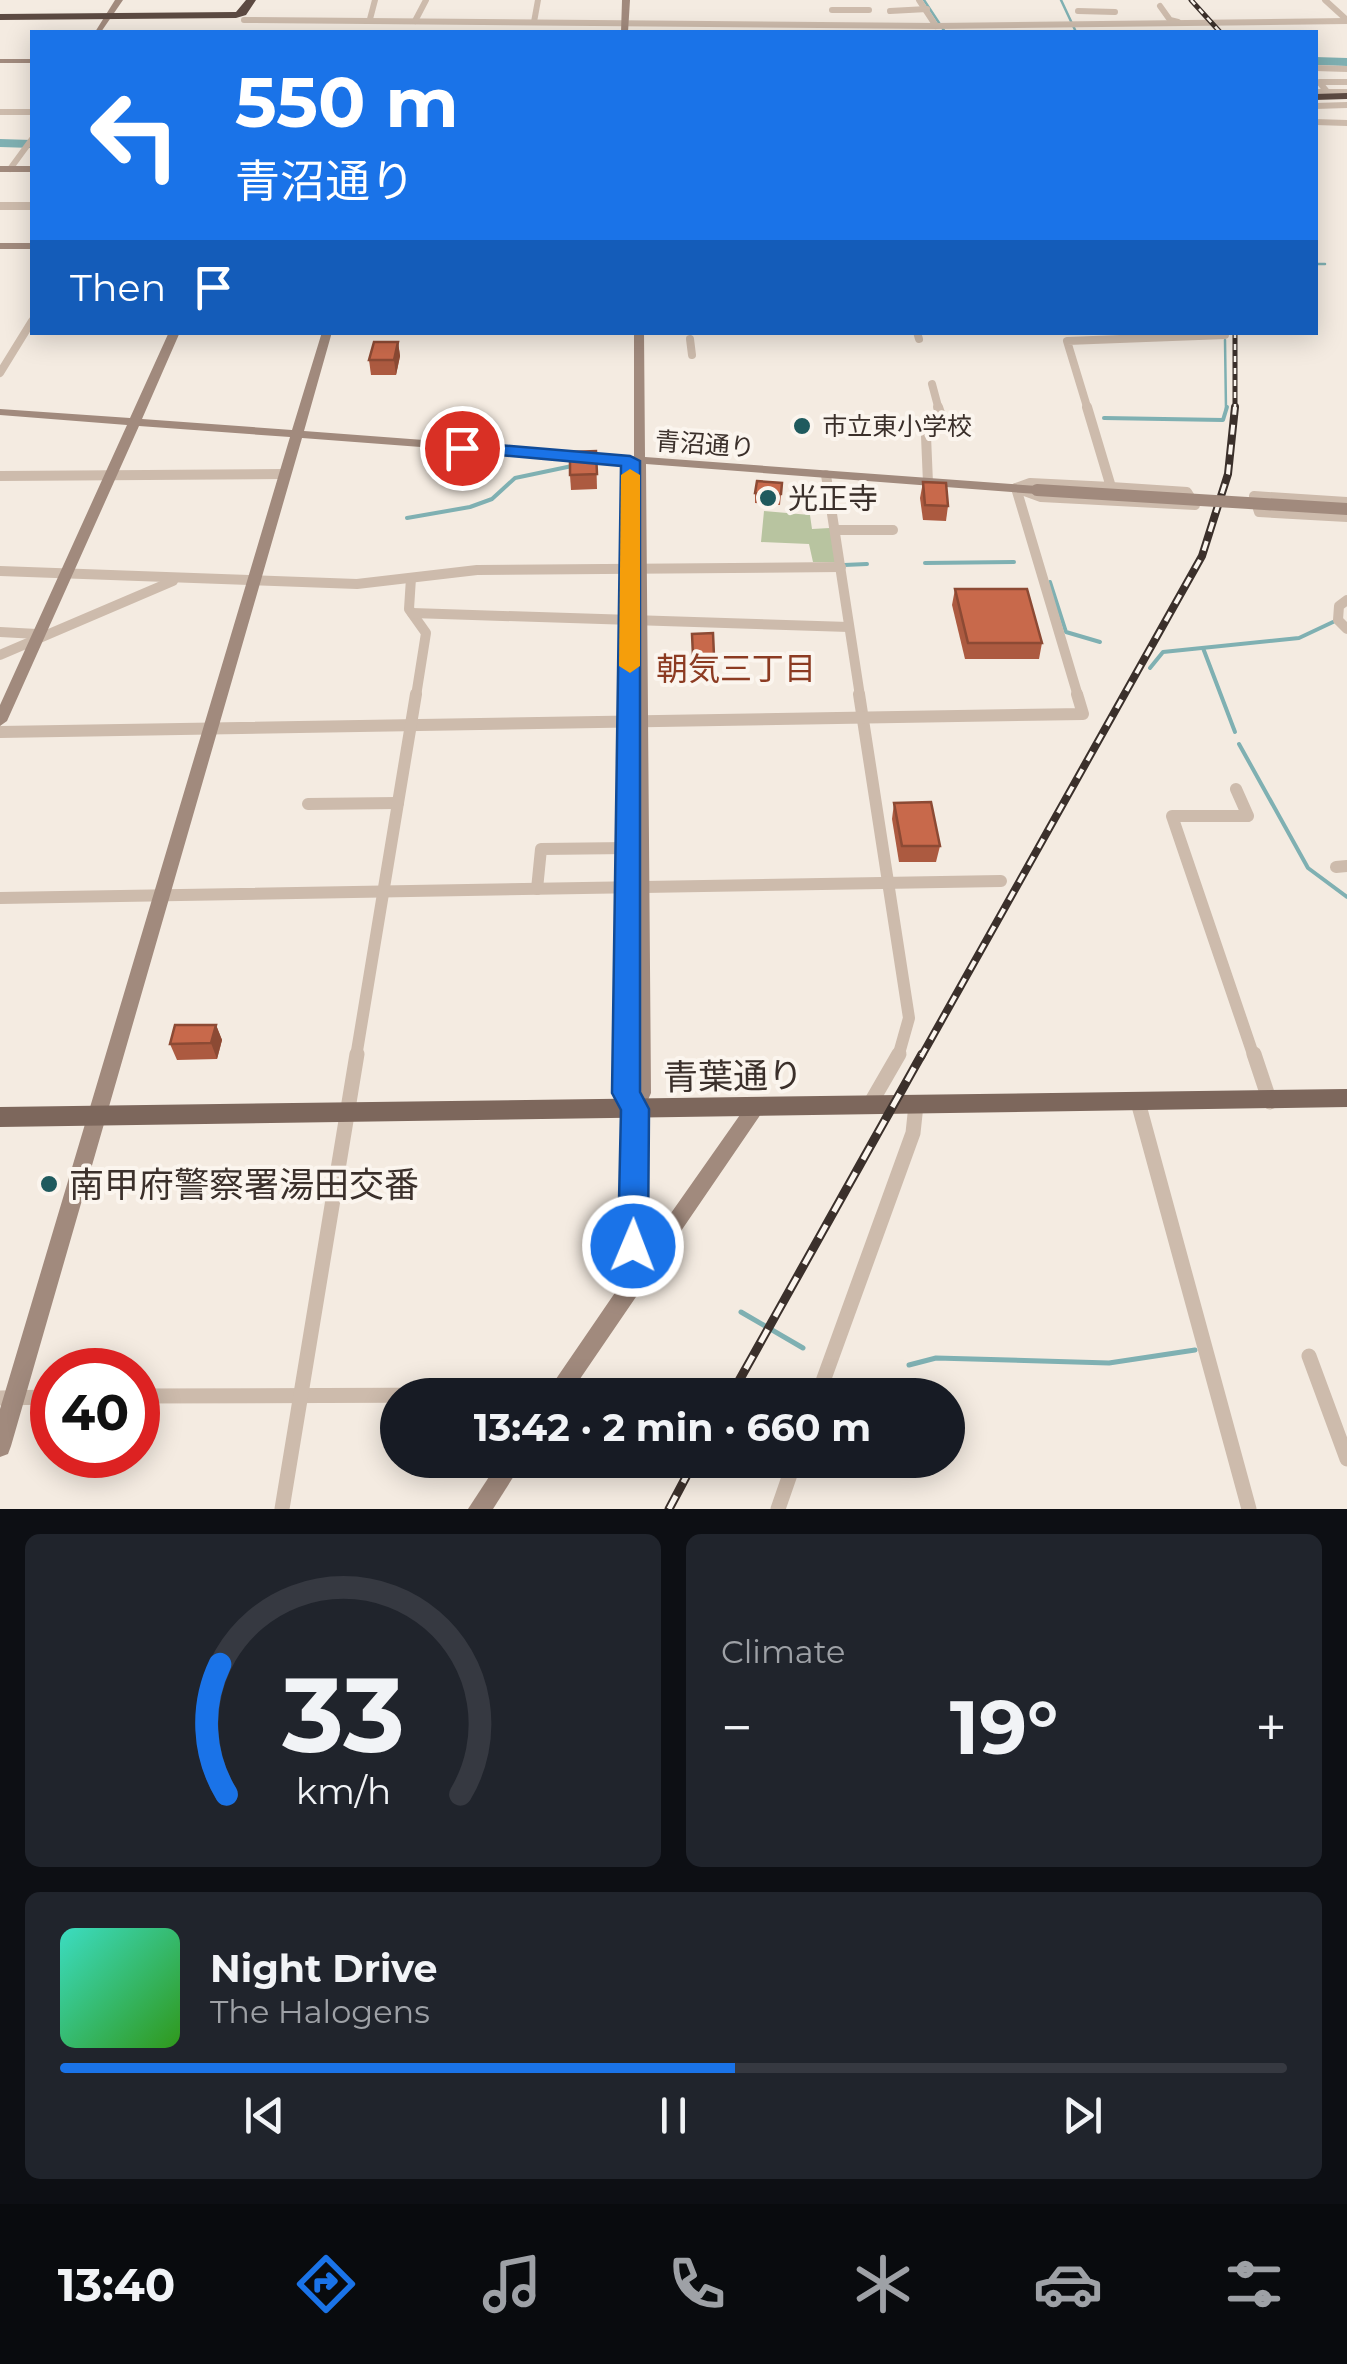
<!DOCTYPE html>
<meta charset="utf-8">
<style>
body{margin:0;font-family:Montserrat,"Noto Sans JP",sans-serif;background:#20242c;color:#f1f3f6;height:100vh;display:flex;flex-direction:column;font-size:38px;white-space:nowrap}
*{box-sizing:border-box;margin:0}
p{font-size:32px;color:#9ea1a6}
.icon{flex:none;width:55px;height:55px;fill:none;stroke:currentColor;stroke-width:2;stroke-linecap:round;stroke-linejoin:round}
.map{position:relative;height:1509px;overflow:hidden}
.panel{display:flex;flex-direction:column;gap:25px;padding:25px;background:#0d0f14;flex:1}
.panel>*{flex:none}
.hud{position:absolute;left:30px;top:30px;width:1288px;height:305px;border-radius:0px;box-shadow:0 5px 25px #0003;background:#1a73e8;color:#fff;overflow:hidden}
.speed{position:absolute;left:30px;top:1348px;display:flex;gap:20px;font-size:50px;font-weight:700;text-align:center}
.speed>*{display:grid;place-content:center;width:130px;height:130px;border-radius:50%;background:#171b24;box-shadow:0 5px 25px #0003;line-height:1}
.speed .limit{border:15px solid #d22;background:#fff;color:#111}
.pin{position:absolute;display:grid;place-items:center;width:85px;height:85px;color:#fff;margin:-42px;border:5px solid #fff;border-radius:50%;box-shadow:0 2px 10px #0007}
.me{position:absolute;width:110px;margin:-55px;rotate:1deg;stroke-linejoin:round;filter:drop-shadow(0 0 8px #0008)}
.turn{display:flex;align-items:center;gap:35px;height:210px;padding:0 40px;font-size:45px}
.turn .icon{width:130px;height:130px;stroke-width:2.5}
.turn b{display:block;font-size:70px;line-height:85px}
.then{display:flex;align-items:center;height:95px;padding:0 40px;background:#0003;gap:20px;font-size:38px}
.big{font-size:75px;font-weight:700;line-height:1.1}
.panel .card{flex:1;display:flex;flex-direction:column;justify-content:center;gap:15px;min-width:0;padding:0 35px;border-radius:15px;background:#20242c}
.panel .dial{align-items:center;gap:0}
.dial svg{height:260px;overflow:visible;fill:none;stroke:#363941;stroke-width:7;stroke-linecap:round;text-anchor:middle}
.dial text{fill:#f1f3f6;stroke:none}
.song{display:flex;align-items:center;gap:30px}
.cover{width:120px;height:120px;border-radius:15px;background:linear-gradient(135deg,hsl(170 70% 55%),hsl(110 70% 35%))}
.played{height:10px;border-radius:5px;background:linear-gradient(90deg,#1a73e8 55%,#363941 55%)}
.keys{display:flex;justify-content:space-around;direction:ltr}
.heat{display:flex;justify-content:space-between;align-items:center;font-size:55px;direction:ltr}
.panel .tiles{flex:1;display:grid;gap:25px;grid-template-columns:1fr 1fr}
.card:last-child{grid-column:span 2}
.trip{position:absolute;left:380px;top:1378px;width:585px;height:100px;border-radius:50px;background:#171b24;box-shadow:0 5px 25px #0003;font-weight:700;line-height:100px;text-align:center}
.tabs{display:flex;height:160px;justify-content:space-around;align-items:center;background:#090b0e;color:#9ea1a6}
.tabs .icon{width:70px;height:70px}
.tabs .active{color:#1a73e8}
.tabs b{font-size:45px;color:#f1f3f6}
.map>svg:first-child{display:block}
.green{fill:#b8c4a0}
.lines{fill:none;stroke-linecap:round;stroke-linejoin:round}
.stream-far2{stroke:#7fb0b2;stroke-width:2.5}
.stream-far1{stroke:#7fb0b2;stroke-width:4}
.stream{stroke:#7fb0b2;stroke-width:5}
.river{fill:#7fb0b2;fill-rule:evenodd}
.street-far4{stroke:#cdbbac;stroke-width:6}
.street-far3{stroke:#cdbbac;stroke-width:8}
.street-far2{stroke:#cdbbac;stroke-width:10}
.street-far1{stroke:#cdbbac;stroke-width:12}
.street{stroke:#cdbbac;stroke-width:15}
.secondary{fill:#a18a7d;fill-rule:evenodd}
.primary{fill:#7d675c;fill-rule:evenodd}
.highway{fill:#5c4a42;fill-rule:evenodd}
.rail-far2-casing{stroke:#3b302b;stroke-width:5}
.rail-far1-casing{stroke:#3b302b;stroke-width:8}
.rail-casing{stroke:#3b302b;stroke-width:9}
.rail-far2{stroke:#fbf5ee;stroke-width:2.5;stroke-dasharray:6;stroke-linecap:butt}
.rail-far1{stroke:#fbf5ee;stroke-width:4;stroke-dasharray:10;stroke-linecap:butt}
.rail{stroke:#fbf5ee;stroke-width:5;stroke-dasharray:15;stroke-linecap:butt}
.secondary-bridge{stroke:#a18a7d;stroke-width:12}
.wall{fill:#ac5a40}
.shaded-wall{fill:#8c4a34}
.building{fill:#c8694b;stroke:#8c4a34;stroke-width:2.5}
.route{fill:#1a73e8;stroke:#114b97;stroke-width:2.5}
.slow{fill:#f59e0b}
.poi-dot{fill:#1f5a5e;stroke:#fbf5ee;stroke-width:4}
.labels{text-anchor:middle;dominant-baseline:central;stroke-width:8;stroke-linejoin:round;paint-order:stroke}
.far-poi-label{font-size:25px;fill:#3b302b;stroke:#fbf5ee;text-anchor:start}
.far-street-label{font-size:25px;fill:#3b302b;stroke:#fbf5ee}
.poi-label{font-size:30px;fill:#3b302b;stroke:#fbf5ee;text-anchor:start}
.neighbourhood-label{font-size:32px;fill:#8c3b22;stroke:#fbf5ee}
.near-street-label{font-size:35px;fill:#3b302b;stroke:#fbf5ee}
.near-poi-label{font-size:35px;fill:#3b302b;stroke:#fbf5ee;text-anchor:start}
</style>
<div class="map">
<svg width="1347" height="1509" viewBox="0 0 1347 1509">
<rect width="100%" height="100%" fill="#f4ebe1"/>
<path class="green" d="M764,511L810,515L812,529L830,528L836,562H813L809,544L761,542Z"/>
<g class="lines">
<g class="stream-far2">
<path d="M924,0L945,32"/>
<path d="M1061,0L1076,32"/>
<path d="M1315,264H1325"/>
<path d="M1225,340L1226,410"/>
</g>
<g class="stream-far1">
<path d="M1104,418L1223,420L1227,407"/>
<path d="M407,518L470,507L492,499L515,478L572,466"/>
<path d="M925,563L1014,562"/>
<path d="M844,565L867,564"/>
<path d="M1050,582L1066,632L1100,642"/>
<path d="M1203,648L1235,732"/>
<path d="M1150,668L1163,652L1299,638L1333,622"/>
<path d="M1239,744L1308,868L1347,897"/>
</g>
<g class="stream">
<path d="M741,1312L803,1348"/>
<path d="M909,1365L936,1358L1109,1363L1195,1350"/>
</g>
<g class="river">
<path d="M1315,57L1347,58V66L1315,65Z"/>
<path d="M0,139L32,140V148L0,147Z"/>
</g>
<g class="street-far4">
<path d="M919,0L936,26"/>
<path d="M1325,0L1347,20"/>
<path d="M1160,6L1170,20L1178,22"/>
<path d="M832,10H869"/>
<path d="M890,11L927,9"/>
<path d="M1078,11L1115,12"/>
<path d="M370,19L375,0"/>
<path d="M244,20L936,26L1347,21"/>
<path d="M415,21L426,0"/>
<path d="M534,22L538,0"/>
<path d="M1315,68L1347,69"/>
<path d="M1315,92H1347"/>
<path d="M1329,94L1319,82H1347"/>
<path d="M1315,106L1347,105"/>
<path d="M0,112H32"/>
<path d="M1315,122L1347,123"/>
<path d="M10,169L32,139"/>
</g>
<g class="street-far3">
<path d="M0,206H32"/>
<path d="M917,332L919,339"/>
<path d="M690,339L692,355"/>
<path d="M0,373L32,321"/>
<path d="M932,384L939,410"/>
<path d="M1088,410L1067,341L1225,335"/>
</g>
<g class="street-far2">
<path d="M826,475L860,696"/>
<path d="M0,476L284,474"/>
<path d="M928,483L926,436L940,413L938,407"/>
<path d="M1016,488L1030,483L1111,487L1087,407"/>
<path d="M1016,488L1041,497L1195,505L1187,492L1111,487"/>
<path d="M1016,488L1078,696"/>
<path d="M1347,502L1254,496L1259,512L1347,517"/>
<path d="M835,530H893"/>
<path d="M0,571L357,584L477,570L841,567"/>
<path d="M411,578L409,609L426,633L416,696"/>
<path d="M1347,600L1339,606L1338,620L1347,629"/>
<path d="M412,613L849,627"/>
<path d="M0,632L37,634"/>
<path d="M0,655L173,581"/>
</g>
<g class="street-far1">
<path d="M859,694L909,1018L898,1057"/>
<path d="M0,732L1083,714L1077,694"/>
<path d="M1236,789L1248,816H1172L1254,1057"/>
<path d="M308,804L398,803"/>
<path d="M1336,867L1347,866"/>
<path d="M537,889L541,849L628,848"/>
<path d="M0,898L1001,881"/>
<path d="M356,1057L416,694"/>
</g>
<g class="street">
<path d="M1254,1054L1270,1102"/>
<path d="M1138,1102L1249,1509"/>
<path d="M869,1106L899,1054"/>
<path d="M1309,1356L1347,1459"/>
<path d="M818,1395L913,1133L916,1105"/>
<path d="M138,1396L466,1395"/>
<path d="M0,1398L52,1397"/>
<path d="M282,1509L357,1054"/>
<path d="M778,1509L795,1460"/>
</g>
<g class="secondary">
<path d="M115,0H123L101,32H95Z"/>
<path d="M622,0H630L628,32H621Z"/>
<rect x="0" y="59" width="32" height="4"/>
<rect x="0" y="166" width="32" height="6"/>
<rect x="0" y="243" width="32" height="6"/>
<path d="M169,332H180L142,419L292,430L322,332H332L304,431L634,456V332H644L645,457L1037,486L1043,490L1037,494L646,464L651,1093L644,1109L643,1253L749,1102L756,1100L763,1102L765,1108L569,1395H545L623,1281L626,1110L617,1093L625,500L633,497L634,463L302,438L11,1446L8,1454L0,1457V1409L290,437L139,426L7,721L0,726V705L127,425L0,415V409L130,418Z"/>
<path d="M500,1460H524L493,1509H468Z"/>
</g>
<path class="primary" d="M1347,1089V1107L0,1127V1107Z"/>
<g class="highway">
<path d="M246,0H256L246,15L236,18L0,20V14L236,12Z"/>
<path d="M1347,93V99L1315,100V94Z"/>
</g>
<defs>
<g id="rail-far2">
<path d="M1191,0L1220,32"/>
<path d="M1235,410V332"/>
</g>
<path id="rail-far1" d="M921,1057L1202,556L1228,474L1235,407"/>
<g id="rail">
<path d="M731,1395L922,1054"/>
<path d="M669,1509L695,1460"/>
</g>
</defs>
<use href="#rail-far2" class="rail-far2-casing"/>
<use href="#rail-far1" class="rail-far1-casing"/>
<use href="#rail" class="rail-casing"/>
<use href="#rail-far2" class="rail-far2"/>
<use href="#rail-far1" class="rail-far1"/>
<use href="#rail" class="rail"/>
<path class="secondary-bridge" d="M1037,490L1347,509"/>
</g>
<g class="wall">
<path d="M398,342L400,356L396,375H371L369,360Z"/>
<path d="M596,451L597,489L571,490L570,475Z"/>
<path d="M923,482L948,506L946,521L923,520L920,498Z"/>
<path d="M782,483L780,505L755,503V493Z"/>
<path d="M955,589L1042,643L1039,659H965L952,605Z"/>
<path d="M692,634L714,656V672H692Z"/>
<path d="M894,803L940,846L936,862H899L892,819Z"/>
<path d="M216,1025L222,1040L217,1059L177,1060L170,1044Z"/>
</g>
<g class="shaded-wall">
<path d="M398,342L400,356L396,375L394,360Z"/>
<path d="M216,1025L222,1040L217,1059L211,1043Z"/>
</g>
<g class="building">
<path d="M374,342H398L394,360H369Z"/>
<path d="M596,451L597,474L570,475V452Z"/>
<path d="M757,481L782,483L781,494L755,493Z"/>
<path d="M923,482L946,483L948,506L925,505Z"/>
<path d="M955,589H1027L1042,643H968Z"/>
<path d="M713,633L714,656H693L692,634Z"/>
<path d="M931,802L940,846H902L894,803Z"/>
<path d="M175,1025H216L211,1043L170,1044Z"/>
</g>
<path class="route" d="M462,442L630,456L640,461V1092L649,1109L648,1246L644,1256L633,1261L622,1256L618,1246L621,1110L612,1093L621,466L456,451V444Z"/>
<path class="slow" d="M630,469L640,475V666L630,673L619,666L621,475Z"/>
<g class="poi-dot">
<circle cx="802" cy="426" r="10"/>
<circle cx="768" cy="498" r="10"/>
<circle cx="49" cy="1184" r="10"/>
</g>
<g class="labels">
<g class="far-poi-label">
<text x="822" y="426">市立東小学校</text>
</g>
<g class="far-street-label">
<text transform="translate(705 444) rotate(4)">青沼通り</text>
</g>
<g class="poi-label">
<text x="788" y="498">光正寺</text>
</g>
<g class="neighbourhood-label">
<text x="736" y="668">朝気三丁目</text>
</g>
<g class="near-street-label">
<text transform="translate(733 1076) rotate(-1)">青葉通り</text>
</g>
<g class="near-poi-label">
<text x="69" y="1184">南甲府警察署湯田交番</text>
</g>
</g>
</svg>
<div class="speed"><div class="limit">40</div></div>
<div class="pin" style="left:462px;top:448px;background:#d93025"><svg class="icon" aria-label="arrive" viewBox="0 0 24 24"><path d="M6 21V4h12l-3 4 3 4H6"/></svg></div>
<svg class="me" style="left:633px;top:1246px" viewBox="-20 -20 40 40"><circle r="17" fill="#1a73e8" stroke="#fff" stroke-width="3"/><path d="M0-11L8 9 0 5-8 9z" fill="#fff"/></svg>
<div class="trip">13:42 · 2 min · 660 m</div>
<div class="hud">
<div class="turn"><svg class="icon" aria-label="left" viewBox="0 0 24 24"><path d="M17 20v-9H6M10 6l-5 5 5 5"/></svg><div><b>550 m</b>青沼通り</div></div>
<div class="then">Then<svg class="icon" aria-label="arrive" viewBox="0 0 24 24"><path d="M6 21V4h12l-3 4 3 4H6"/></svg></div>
</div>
</div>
<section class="panel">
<div class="tiles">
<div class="card dial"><svg viewBox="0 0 100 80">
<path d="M14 69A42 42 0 1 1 86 69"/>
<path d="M14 69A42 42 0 0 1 12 29" stroke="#1a73e8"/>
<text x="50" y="56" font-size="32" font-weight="700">33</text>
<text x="50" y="72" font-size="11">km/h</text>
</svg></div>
<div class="card"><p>Climate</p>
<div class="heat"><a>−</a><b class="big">19°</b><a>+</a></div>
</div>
<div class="card">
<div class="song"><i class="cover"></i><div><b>Night Drive</b><p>The Halogens</p></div></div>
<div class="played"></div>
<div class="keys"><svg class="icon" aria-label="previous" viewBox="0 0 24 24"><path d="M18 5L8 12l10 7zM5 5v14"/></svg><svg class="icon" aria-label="pause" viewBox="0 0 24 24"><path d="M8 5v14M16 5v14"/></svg><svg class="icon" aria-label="next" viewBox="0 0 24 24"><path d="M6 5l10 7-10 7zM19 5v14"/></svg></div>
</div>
</div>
</section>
<nav class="tabs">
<b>13:40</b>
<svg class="icon active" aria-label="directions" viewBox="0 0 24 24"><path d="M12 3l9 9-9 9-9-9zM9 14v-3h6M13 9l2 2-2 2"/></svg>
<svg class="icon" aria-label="music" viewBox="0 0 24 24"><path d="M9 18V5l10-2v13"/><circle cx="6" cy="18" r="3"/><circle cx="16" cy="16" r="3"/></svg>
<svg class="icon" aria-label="phone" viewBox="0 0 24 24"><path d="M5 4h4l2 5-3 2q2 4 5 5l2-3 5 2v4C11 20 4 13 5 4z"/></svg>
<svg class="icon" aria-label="climate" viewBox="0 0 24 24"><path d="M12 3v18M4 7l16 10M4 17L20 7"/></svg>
<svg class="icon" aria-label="car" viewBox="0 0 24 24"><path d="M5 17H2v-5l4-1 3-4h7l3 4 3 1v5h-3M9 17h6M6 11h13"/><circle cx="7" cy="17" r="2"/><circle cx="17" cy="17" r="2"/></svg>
<svg class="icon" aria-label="filters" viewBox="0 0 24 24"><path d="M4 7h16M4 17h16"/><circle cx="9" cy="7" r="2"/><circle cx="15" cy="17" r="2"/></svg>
</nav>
